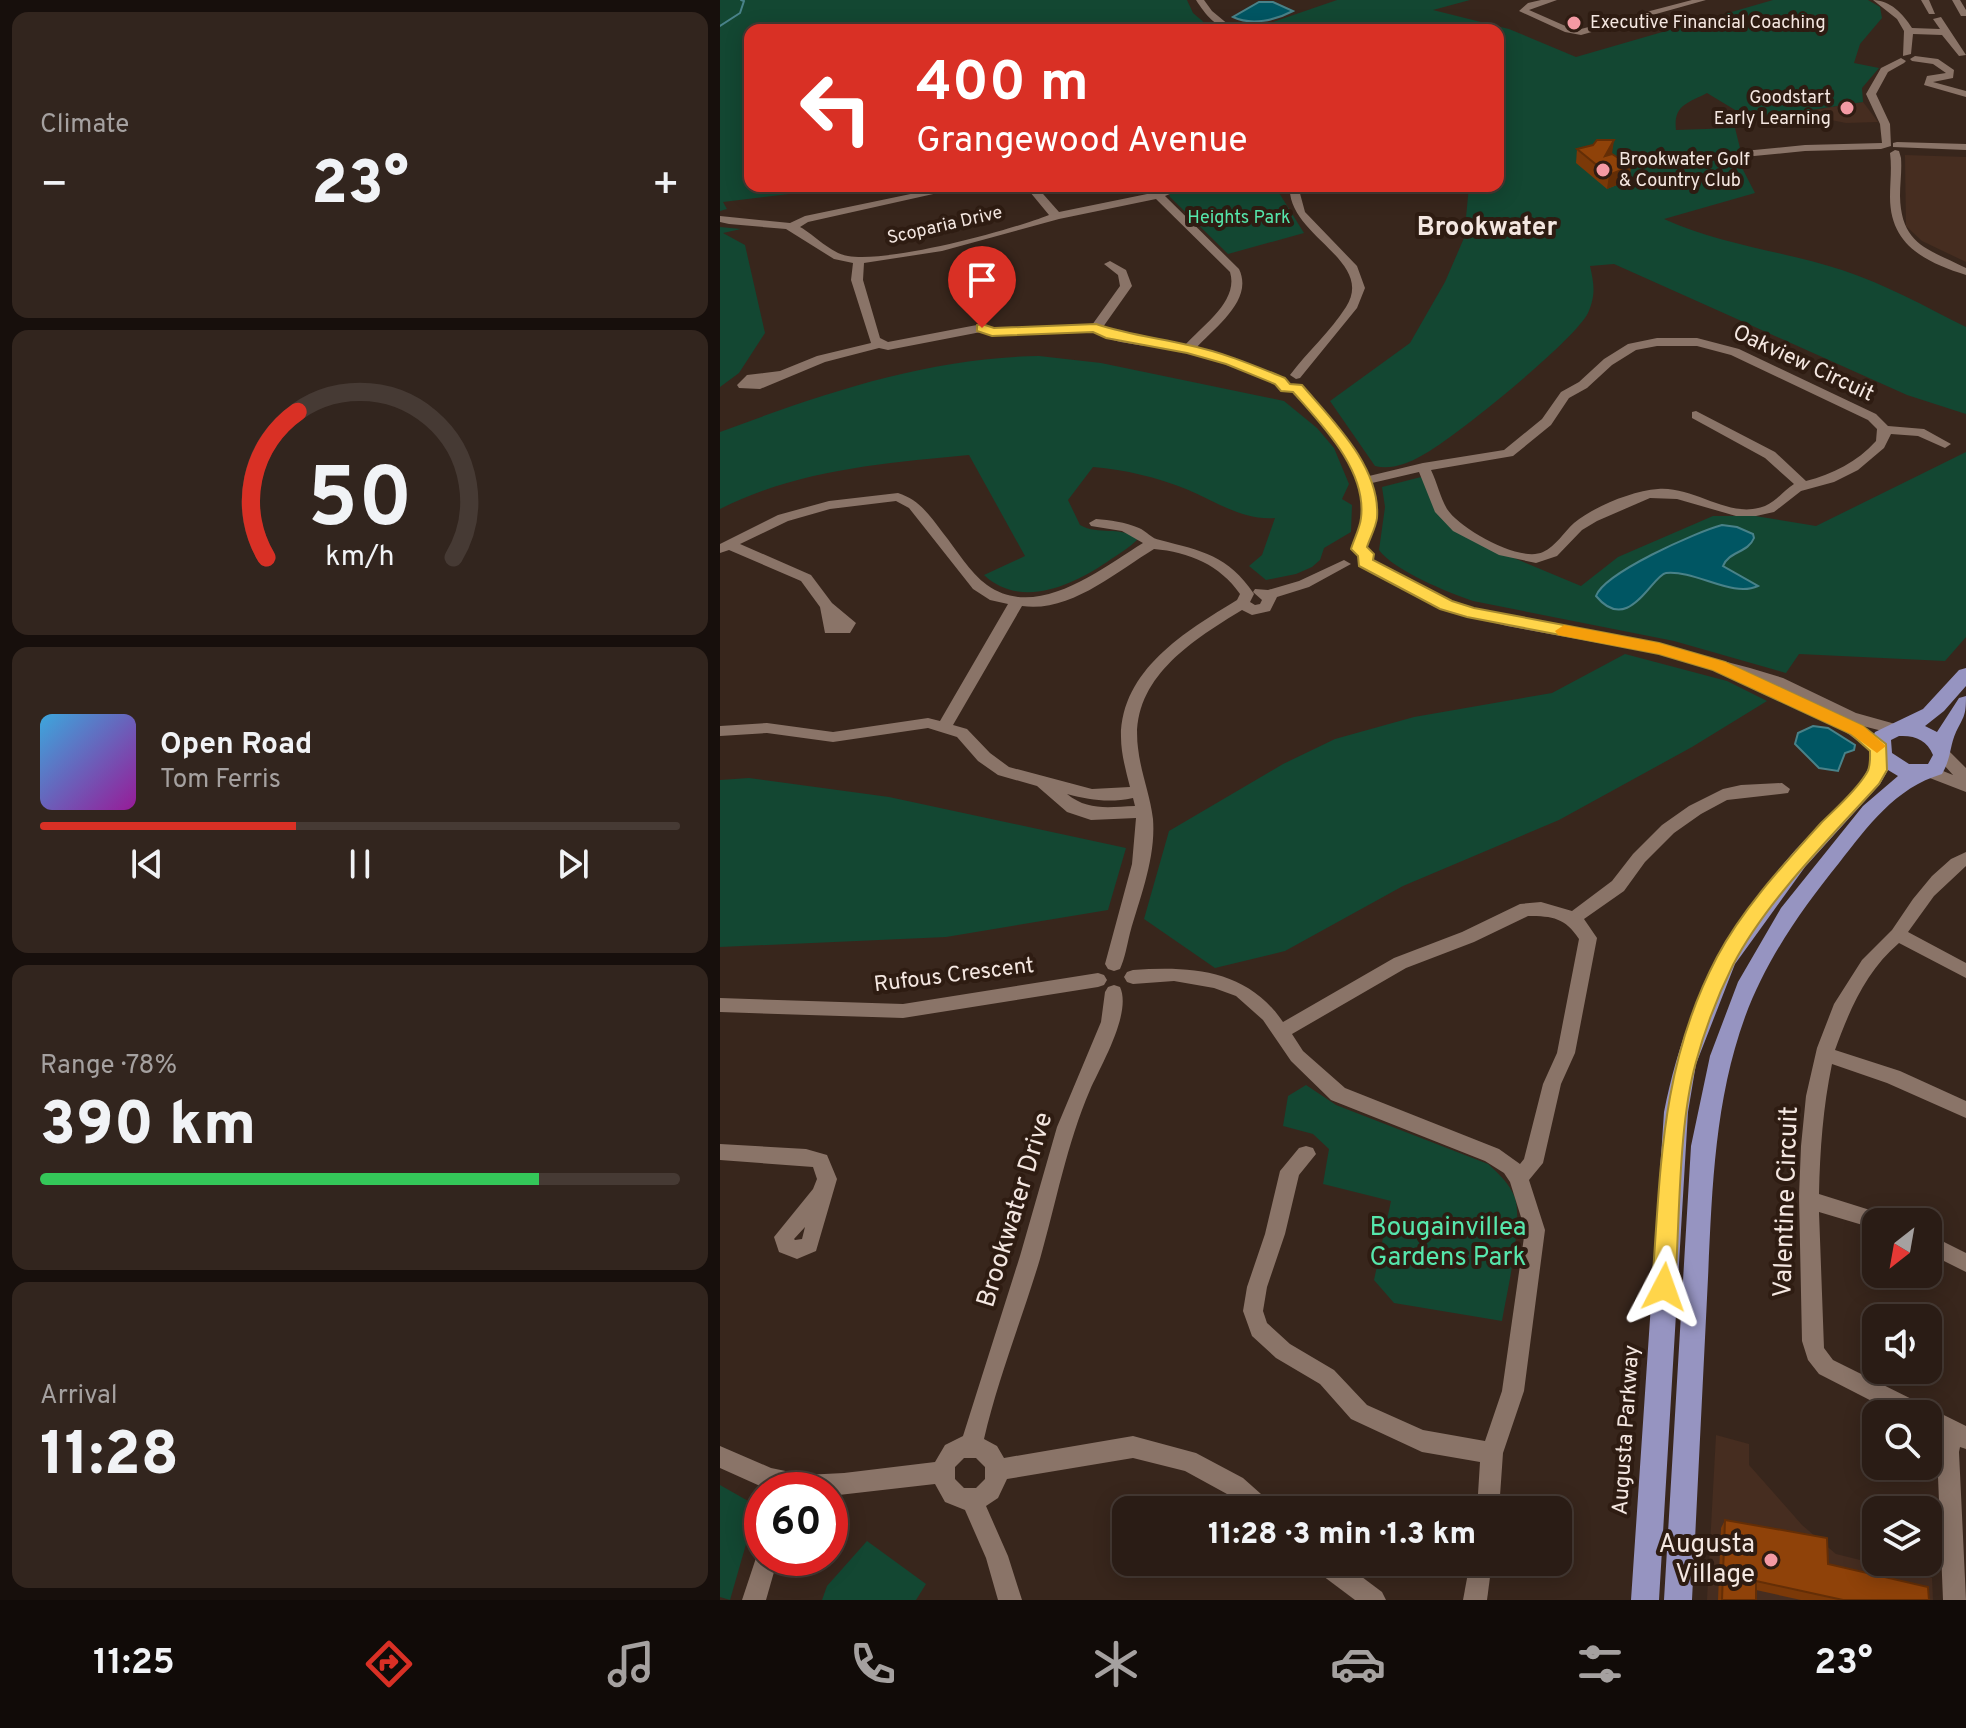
<!DOCTYPE html>
<meta charset="utf-8">
<style>
body{margin:0;font-family:Overpass,sans-serif;background:#32251e;color:#f1f3f6;height:100vh;display:flex;flex-direction:column;font-size:30px;white-space:nowrap}
*{box-sizing:border-box;margin:0}
p{font-size:26px;color:#a5a1a0}
.icon{flex:none;width:44px;height:44px;fill:none;stroke:currentColor;stroke-width:2;stroke-linecap:round;stroke-linejoin:round}
.map{position:relative;flex:1;overflow:hidden}
.side{display:flex;flex-direction:column;gap:12px;padding:12px;background:#170f0c;width:720px}
.side>*{flex:none}
.hud{position:absolute;left:24px;top:24px;width:760px;height:168px;border-radius:16px;box-shadow:0 4px 20px #0003,0 0 0 2px #463a34;background:#d93025;color:#fff;overflow:hidden}
.needle{width:52px;rotate:211deg}
.buttons{position:absolute;left:1142px;top:1208px;display:grid;gap:16px}
.buttons a{display:grid;place-items:center;width:80px;height:80px;border-radius:16px;background:#2a1c15;box-shadow:0 4px 20px #0003,0 0 0 2px #463a34;font-size:40px}
.speed{position:absolute;left:24px;top:1472px;display:flex;gap:16px;font-size:40px;font-weight:700;text-align:center}
.speed>*{display:grid;place-content:center;width:104px;height:104px;border-radius:50%;background:#2a1c15;box-shadow:0 4px 20px #0003,0 0 0 2px #463a34;line-height:1}
.speed .limit{border:12px solid #d22;background:#fff;color:#111}
.pin{position:absolute;display:grid;place-items:center;width:68px;height:68px;color:#fff;margin:-82px -34px;border-radius:50% 50% 50% 0;rotate:-45deg;box-shadow:0 0 8px #0007}
.pin .icon{rotate:45deg}
.me{position:absolute;width:88px;margin:-44px;rotate:4deg;stroke-linejoin:round;filter:drop-shadow(0 0 6px #0008)}
.turn{display:flex;align-items:center;gap:28px;height:168px;padding:0 40px;font-size:36px}
.turn .icon{width:104px;height:104px;stroke-width:2.5}
.turn b{display:block;font-size:56px;line-height:68px}
.big{font-size:60px;font-weight:800;line-height:1.1}
.side .tile{flex:1;display:flex;flex-direction:column;justify-content:center;gap:12px;min-width:0;padding:0 28px;border-radius:16px;background:#32251e}
.side .dial{align-items:center;gap:0}
.dial svg{height:208px;overflow:visible;fill:none;stroke:#463a34;stroke-width:7;stroke-linecap:round;text-anchor:middle}
.dial text{fill:#f1f3f6;stroke:none}
.song{display:flex;align-items:center;gap:24px}
.cover{width:96px;height:96px;border-radius:12px;background:linear-gradient(135deg,hsl(200 70% 55%),hsl(300 70% 35%))}
.played{height:8px;border-radius:4px;background:linear-gradient(90deg,#d93025 40%,#463a34 40%)}
.keys{display:flex;justify-content:space-around;direction:ltr}
.heat{display:flex;justify-content:space-between;align-items:center;font-size:44px;direction:ltr}
.charge{height:12px;border-radius:6px;background:linear-gradient(90deg,#34c759 78%,#463a34 0)}
.trip{position:absolute;left:392px;top:1496px;width:460px;height:80px;border-radius:16px;background:#2a1c15;box-shadow:0 4px 20px #0003,0 0 0 2px #463a34;font-weight:800;line-height:80px;text-align:center}
.dock{display:flex;height:128px;justify-content:space-around;align-items:center;background:#110b08;color:#a5a1a0}
.dock .icon{width:56px;height:56px}
.dock .on{color:#d93025}
.dock b{font-size:36px;color:#f1f3f6}
main{display:flex;flex:1;min-height:0}
.map>svg:first-child{display:block}
.built{fill:#462d20}
.green{fill:#134732}
.water{fill:#005663;stroke:#498289;stroke-width:2}
.lines{fill:none;stroke-linecap:round;stroke-linejoin:round}
.stream{stroke:#498289;stroke-width:2}
.minor{fill:#8a7468;fill-rule:evenodd}
.major{fill:#9694c1;fill-rule:evenodd}
.wall{fill:#7b3908}
.shaded-wall{fill:#642e06}
.building{fill:#8f4209;stroke:#642e06;stroke-width:2}
.route{fill:#ffd54a;stroke:#a68a30;stroke-width:2}
.slow{fill:#f59e0b}
.poi-dot{fill:#f49aa4;stroke:#2e1c12;stroke-width:3}
.labels{text-anchor:middle;dominant-baseline:central;stroke-width:8;stroke-linejoin:round;paint-order:stroke}
.far-poi-label{font-size:18px;fill:#f4e7e1;stroke:#2e1c12;text-anchor:start}
.far-park-label{font-size:18px;fill:#56e7ac;stroke:#2e1c12}
.far-street-label{font-size:18px;fill:#f4e7e1;stroke:#2e1c12}
.street-label{font-size:22px;fill:#f4e7e1;stroke:#2e1c12}
.far-district-label{font-size:26px;font-weight:bold;fill:#f4e7e1;stroke:#2e1c12}
.near-street-label{font-size:26px;fill:#f4e7e1;stroke:#2e1c12}
.near-park-label{font-size:26px;fill:#56e7ac;stroke:#2e1c12}
.near-poi-label{font-size:26px;fill:#f4e7e1;stroke:#2e1c12;text-anchor:end}
</style>
<main>
<section class="side">
<div class="tile"><p>Climate</p>
<div class="heat"><a>−</a><b class="big">23°</b><a>+</a></div>
</div>
<div class="tile dial"><svg viewBox="0 0 100 80">
<path d="M14 69A42 42 0 1 1 86 69"/>
<path d="M14 69A42 42 0 0 1 26 13" stroke="#d93025"/>
<text x="50" y="56" font-size="32" font-weight="700">50</text>
<text x="50" y="72" font-size="11">km/h</text>
</svg></div>
<div class="tile">
<div class="song"><i class="cover"></i><div><b>Open Road</b><p>Tom Ferris</p></div></div>
<div class="played"></div>
<div class="keys"><svg class="icon" aria-label="previous" viewBox="0 0 24 24"><path d="M18 5L8 12l10 7zM5 5v14"/></svg><svg class="icon" aria-label="pause" viewBox="0 0 24 24"><path d="M8 5v14M16 5v14"/></svg><svg class="icon" aria-label="next" viewBox="0 0 24 24"><path d="M6 5l10 7-10 7zM19 5v14"/></svg></div>
</div>
<div class="tile"><p>Range · 78%</p><b class="big">390 km</b><div class="charge"></div></div>
<div class="tile"><p>Arrival</p><b class="big">11:28</b></div>
</section>
<div class="map">
<svg width="1246" height="1600" viewBox="0 0 1246 1600">
<rect width="100%" height="100%" fill="#38261c"/>
<g class="built">
<path d="M1143,102L1158,122L1126,123L1111,120L1077,123L1068,114Z"/>
<path d="M1185,155L1246,157V262L1202,241L1186,226Z"/>
<path d="M996,1435L1029,1444V1465L1082,1525L1116,1554L1212,1578L1213,1600H987Z"/>
</g>
<g class="green">
<path d="M0,0H467L473,13L493,30H30V186H136L3,202L7,209L0,211Z"/>
<path d="M617,0H750L713,10L789,29L856,57L1053,0H1148L1160,7L1162,18L1140,44L1134,63L1159,68L1142,88L1143,102L1039,118L1025,116L987,93C968,103 953,105 956,130L1015,128L1023,160L1021,166L1035,193L944,219C1001,245 1063,251 1122,270C1165,284 1206,307 1246,327V414L1187,395L894,264L870,266C874,284 876,295 868,313C854,341 732,440 701,456C687,464 670,470 655,466L610,401L690,343L725,282L744,238L749,186H778V30H557L553,22Z"/>
<path d="M487,186L556,188L584,233L508,254L450,197L449,194Z"/>
<path d="M0,227L21,229L3,233L25,245L45,333L19,373L0,387Z"/>
<path d="M319,356L381,363L564,401L597,428L614,448L629,484L622,499L632,505L631,532L604,548L600,560L592,567L576,574L546,580L529,566L542,555L555,518C523,521 495,501 466,489C436,477 406,470 373,467L348,500L360,525C379,536 399,525 418,539C409,548 397,555 387,562C351,586 301,609 264,575L305,556L249,455C165,463 76,470 0,509V432C105,393 206,358 319,356Z"/>
<path d="M1246,452V637L1225,661L1079,654L1066,673L954,641L753,601C729,593 673,570 659,550L665,507L662,487L701,477L706,480L716,510L770,548L861,586L898,557L993,516H1035L1096,526Z"/>
<path d="M905,654L1007,681L1047,701L972,747L839,820L683,886L565,951L495,968L424,919L449,831L563,764L615,739L694,717L832,693Z"/>
<path d="M29,778L169,797L406,848L388,910L226,937L0,947V780Z"/>
<path d="M586,1085L616,1105L768,1164C779,1174 790,1184 795,1198C803,1223 787,1292 782,1321L674,1303L654,1280L671,1201L603,1184L609,1149L593,1134L563,1126L568,1096Z"/>
<path d="M0,1485L37,1506L10,1600L0,1597Z"/>
<path d="M147,1541L206,1584L196,1600H102L107,1586Z"/>
</g>
<g class="water">
<path d="M539,2H553L573,11C556,20 532,26 513,17Z"/>
<path d="M1002,525L1017,527L1033,534L1034,538C1028,553 1009,551 1003,566L1038,586C1012,598 976,570 946,573C932,575 909,636 876,596C884,573 976,532 1002,525Z"/>
<path d="M1093,726L1108,728L1135,745L1134,750L1125,753L1118,771L1099,768L1075,744L1078,733Z"/>
</g>
<g class="lines">
<path class="stream" d="M0,26L20,13L24,1L21,0"/>
<g class="minor">
<path d="M476,0H484L492,11L515,30C497,30 485,14 476,0Z"/>
<path d="M821,0H837L809,10L850,28L861,29L972,0H986L861,35L845,32L799,11L808,3Z"/>
<path d="M1153,0C1170,0 1183,14 1192,28L1220,29L1213,19L1221,17L1246,55L1239,56L1222,35L1193,34L1191,54L1183,56L1184,31L1177,19Z"/>
<path d="M1201,0H1209L1215,14H1209Z"/>
<path d="M1232,0H1240L1246,10V16H1241Z"/>
<path d="M1195,56L1218,59L1234,70L1233,78L1213,82L1246,91V97L1204,85L1207,76L1226,73L1213,64L1192,61L1190,59Z"/>
<path d="M1181,58L1186,61L1184,63L1168,72L1156,94L1170,124L1171,146L1161,149L1085,151L1003,159L998,156L1003,153L1085,145L1162,143L1160,124L1146,94L1161,68Z"/>
<path d="M1177,142L1246,144V150L1173,147V143Z"/>
<path d="M1175,150L1179,151L1181,158C1182,171 1180,183 1180,196C1181,245 1208,249 1246,268V275C1205,262 1170,245 1170,197C1170,182 1172,168 1170,153Z"/>
<path d="M229,186H249L88,222L80,227C95,235 110,253 128,256C170,263 288,231 329,215L305,186H316L339,212L432,193L454,186H469L445,196L519,269C534,300 495,327 476,348L525,362L566,381L560,385L556,384C526,372 497,360 466,352C437,345 399,347 374,332L272,336L261,332L168,350L159,348L105,362L40,389L19,388L17,385L27,375L60,371L97,356L151,343L131,280L133,263L114,259L66,229L9,224L0,222V216L70,223L85,216ZM436,199L510,272C519,301 483,325 465,345L390,331L383,327L412,286L406,270L390,261L384,264L398,275L400,286L372,325L273,328L262,324L168,342L160,338L143,280L144,263L222,251L339,219Z"/>
<path d="M570,186H578L585,212L637,266L645,288L637,308L580,378L576,379L570,375C587,352 611,331 626,307C656,260 566,235 570,186Z"/>
<path d="M277,286L293,291L286,298L252,306V302Z"/>
<path d="M937,338H977L1019,349L1156,414L1168,426L1204,429L1231,444L1225,448L1198,436L1171,434L1164,448L1138,470L1114,482L1081,491L1054,512L1036,516H1016L957,499L930,498L877,521L862,530L837,556L816,563L779,555L733,531L715,512L699,472L652,483C658,509 654,528 644,552H634L632,549C635,539 641,529 642,519C650,469 604,424 573,391V385H581C607,413 633,441 649,476L703,463L784,450L822,419L841,392L859,382L884,359L908,344ZM937,346H977L1011,355L1148,420L1157,429L1156,441C1137,462 1113,474 1086,481L1055,452L976,411L972,412V418L1045,458L1074,484C1064,490 1057,501 1045,506C1009,520 975,486 938,489C912,491 875,506 854,523C844,532 836,546 823,552C800,563 740,529 727,509C720,497 717,482 711,470L793,456L831,425L849,398L867,388L892,365L916,350Z"/>
<path d="M178,493C200,500 210,516 223,533C236,549 250,573 267,585C317,621 381,569 423,543L402,531L371,526L369,523L376,519C390,520 405,522 419,528C426,531 432,539 440,540C482,551 508,555 534,594L530,602L535,605L540,604L542,600L533,592L535,589L548,590L579,581L624,560L631,564L589,587L557,597L550,611L532,615L522,610C471,641 409,680 418,748C421,774 430,794 433,819C436,858 420,897 410,933C407,945 405,958 400,969L394,971L388,969L385,964L412,864L416,818L371,820L347,812L317,786L278,775L258,761L237,737L208,728L113,742L47,733L0,736V726L47,723L113,732L208,718L220,721L288,604L270,600L253,589L189,508L176,501L110,509L68,521L20,544L91,575L112,603L136,623L130,633H105L100,607L81,581L9,550L0,553V544L58,515L109,501ZM434,549C469,552 500,565 520,594L517,600C466,631 401,670 401,737C401,754 406,771 410,787L372,789L289,767L270,753L247,729L233,725L302,606C350,613 396,572 434,549ZM347,794C370,800 389,803 413,798L415,806C388,807 368,811 347,794Z"/>
<path d="M645,558L731,602L787,616L939,644L1030,668L1063,678L1136,713L1179,725L1182,729L1174,734L1139,725L1167,748L1164,752C1162,752 1160,753 1158,753C1153,753 1117,726 1113,722L1119,717L1053,686L1026,677L939,654L787,626L721,608L640,565L638,562Z"/>
<path d="M1223,749L1229,751L1246,768V792L1202,775L1200,771L1208,765L1233,775L1215,755Z"/>
<path d="M1062,783L1070,789L1068,793L1007,800L981,814L954,833L925,862L904,891L864,919L877,938L855,1053L841,1084L823,1163L809,1180L825,1230L804,1391L783,1453L779,1510H757L760,1462L702,1452L631,1419L600,1384L556,1358L532,1336L523,1311L527,1287L545,1234L560,1171L579,1148L586,1146L593,1148L596,1154L579,1175L565,1234L547,1287L543,1311L547,1323L570,1344L614,1370L647,1405L703,1430L765,1441L782,1391L805,1230L790,1182L784,1173L765,1161L611,1100L571,1061L543,1020L516,996L494,988L454,981L413,984L407,982L404,977L407,972L413,970C471,966 527,969 563,1022L674,958L742,932L800,904L821,902L852,911L892,881L913,854L942,825L969,806L1003,789L1021,785ZM808,916C833,916 845,918 859,939L837,1053L823,1084L804,1159L800,1164L779,1149L625,1088L583,1051L572,1034L686,968L754,942Z"/>
<path d="M1246,852V866L1214,896L1188,932L1246,963V978L1179,943C1146,971 1129,1011 1115,1050L1180,1071L1246,1101V1118L1167,1083L1112,1064C1103,1107 1100,1150 1099,1194L1169,1216L1172,1222H1156V1229L1099,1212L1104,1348L1113,1360L1246,1426V1449L1240,1447L1239,1452L1246,1600H1223L1217,1452L1222,1437L1208,1430V1414H1177L1099,1374L1088,1360L1082,1341L1079,1196L1081,1146L1086,1096L1097,1048L1114,1004L1142,960L1172,930L1193,899L1212,876L1231,859Z"/>
<path d="M378,973L384,975L387,980L384,985L378,987L183,1018L0,1012V998L183,1004Z"/>
<path d="M394,985L400,987C412,1013 381,1065 370,1090C347,1143 336,1203 320,1259C302,1319 278,1378 264,1439L277,1446L284,1458L413,1436L476,1453L523,1478L550,1502L553,1510H525L507,1494L465,1471L413,1458L287,1479L278,1498L266,1506L288,1556L302,1600H278L266,1558L245,1510L225,1502L215,1484L110,1496V1490H49L0,1468V1446L51,1468L85,1475L124,1473L215,1462L225,1445L243,1436L300,1256L337,1127L381,1022L385,992L388,987ZM244,1458H256L265,1467V1479L256,1488H244L235,1479V1467Z"/>
<path d="M0,1144L86,1149L107,1155L117,1179L96,1251L77,1259L59,1252L54,1237L93,1189L97,1179L93,1167L0,1160ZM85,1227L82,1239L75,1240L74,1239Z"/>
<path d="M1208,1234L1246,1253V1272L1208,1253Z"/>
<path d="M42,1549V1558H58L46,1600H22L36,1558Z"/>
<path d="M592,1562H622L662,1592L666,1600H635L595,1570Z"/>
<path d="M750,1562H772L767,1600H743Z"/>
</g>
<path class="major" d="M1246,668V686L1224,711L1205,726L1217,732L1239,698L1246,696C1246,716 1244,716 1236,732C1229,748 1232,756 1222,774C1175,788 1148,826 1119,863C1081,910 1046,960 1025,1017C992,1108 992,1203 987,1298C982,1399 977,1499 972,1600H944L971,1146L990,1056L1018,982L1061,908L1143,806L1178,776L1168,770L1160,784L1085,867L1015,964L976,1064L968,1112L939,1600H911L944,1112C964,1010 1004,933 1072,854C1092,831 1132,797 1146,773C1153,761 1148,745 1155,732L1203,709L1239,670ZM1179,736C1195,735 1207,740 1213,755L1208,764H1189L1172,753L1171,740Z"/>
</g>
<g class="wall">
<path d="M873,145L892,154L911,166L909,180L887,189L856,163L857,149Z"/>
<path d="M1005,1520L1108,1564L1209,1600H1081L1036,1590V1600H998L1001,1528Z"/>
</g>
<g class="shaded-wall">
<path d="M894,140L892,154L885,156Z"/>
<path d="M911,166L909,180L887,189L889,175Z"/>
</g>
<g class="building">
<path d="M877,140H894L885,156L892,154L911,166L889,175L857,149L873,145Z"/>
<path d="M1005,1520L1107,1538L1108,1564L1208,1587L1209,1600H1123L1036,1581V1600H1002Z"/>
</g>
<path class="route" d="M262,324L274,328L376,324C406,334 437,338 468,345C502,352 533,365 565,378L570,384L582,385C612,420 661,467 657,518C656,527 650,538 647,547L654,554L653,560L732,601L754,608L939,643L1005,662L1143,726L1166,744L1167,770L1159,784C1111,837 1046,901 1013,965C998,995 985,1029 976,1062C958,1126 960,1219 955,1287L952,1295L944,1298L936,1295L932,1287C941,1169 940,1065 997,957C1023,908 1064,864 1101,823C1116,808 1135,792 1146,774C1151,768 1150,758 1150,751L1131,734L993,670L939,654L747,617L720,609L639,566L638,556L631,549C634,539 640,528 641,518C647,470 602,425 573,392L561,391L555,384L506,364L467,353L386,338L373,332L272,336L257,331V325Z"/>
<path class="slow" d="M844,625L939,643L1005,662L1143,726L1166,746L1157,753L1131,734L993,670L939,654L838,635L835,631Z"/>
<g class="poi-dot">
<circle cx="854" cy="23" r="8"/>
<circle cx="1127" cy="108" r="8"/>
<circle cx="883" cy="170" r="8"/>
<circle cx="1051" cy="1560" r="8"/>
</g>
<g class="labels">
<g class="far-poi-label">
<text x="870" y="23">Executive Financial Coaching</text>
<text x="1111" y="98" text-anchor="end">Goodstart<tspan x="1111" dy="21">Early Learning</tspan></text>
<text x="899" y="160">Brookwater Golf<tspan x="899" dy="21">&amp; Country Club</tspan></text>
</g>
<g class="far-park-label">
<text x="519" y="218">Heights Park</text>
</g>
<g class="far-street-label">
<text transform="translate(225 226) rotate(-13)">Scoparia Drive</text>
</g>
<g class="street-label">
<text transform="translate(1083 364) rotate(25)">Oakview Circuit</text>
<text transform="translate(234 976) rotate(-7)">Rufous Crescent</text>
<text transform="translate(907 1430) rotate(-86)">Augusta Parkway</text>
</g>
<g class="far-district-label">
<text x="767" y="228">Brookwater</text>
</g>
<g class="near-street-label">
<text transform="translate(1067 1202) rotate(-88)">Valentine Circuit</text>
<text transform="translate(296 1210) rotate(-73)">Brookwater Drive</text>
</g>
<g class="near-park-label">
<text x="728" y="1228">Bougainvillea<tspan x="728" dy="30">Gardens Park</tspan></text>
</g>
<g class="near-poi-label">
<text x="1035" y="1545">Augusta<tspan x="1035" dy="30">Village</tspan></text>
</g>
</g>
</svg>
<div class="buttons">
<a><svg class="needle" viewBox="-14 -14 28 28"><path d="M0-13l5 13h-10z" fill="#e53935"/><path d="M0 13l5-13h-10z" fill="#a5a1a0"/></svg></a>
<a><svg class="icon" aria-label="sound" viewBox="0 0 24 24"><path d="M4 9h4l5-4v14l-5-4H4zM17 9q2 3 0 6"/></svg></a>
<a><svg class="icon" aria-label="search" viewBox="0 0 24 24"><circle cx="10" cy="10" r="6"/><path d="M15 15l6 6"/></svg></a>
<a><svg class="icon" aria-label="layers" viewBox="0 0 24 24"><path d="M12 4l9 5-9 5-9-5zM3 14l9 5 9-5"/></svg></a>
</div>
<div class="speed"><div class="limit">60</div></div>
<div class="pin" style="left:262px;top:328px;background:#d93025"><svg class="icon" aria-label="arrive" viewBox="0 0 24 24"><path d="M6 21V4h12l-3 4 3 4H6"/></svg></div>
<svg class="me" style="left:944px;top:1287px" viewBox="-20 -20 40 40"><path d="M0-17L14 15 0 8-14 15z" fill="#ffd54a" stroke="#fff" stroke-width="4"/></svg>
<div class="trip">11:28 · 3 min · 1.3 km</div>
<div class="hud">
<div class="turn"><svg class="icon" aria-label="left" viewBox="0 0 24 24"><path d="M17 20v-9H6M10 6l-5 5 5 5"/></svg><div><b>400 m</b>Grangewood Avenue</div></div>
</div>
</div>
</main>
<nav class="dock">
<b>11:25</b>
<svg class="icon on" aria-label="directions" viewBox="0 0 24 24"><path d="M12 3l9 9-9 9-9-9zM9 14v-3h6M13 9l2 2-2 2"/></svg>
<svg class="icon" aria-label="music" viewBox="0 0 24 24"><path d="M9 18V5l10-2v13"/><circle cx="6" cy="18" r="3"/><circle cx="16" cy="16" r="3"/></svg>
<svg class="icon" aria-label="phone" viewBox="0 0 24 24"><path d="M5 4h4l2 5-3 2q2 4 5 5l2-3 5 2v4C11 20 4 13 5 4z"/></svg>
<svg class="icon" aria-label="climate" viewBox="0 0 24 24"><path d="M12 3v18M4 7l16 10M4 17L20 7"/></svg>
<svg class="icon" aria-label="car" viewBox="0 0 24 24"><path d="M5 17H2v-5l4-1 3-4h7l3 4 3 1v5h-3M9 17h6M6 11h13"/><circle cx="7" cy="17" r="2"/><circle cx="17" cy="17" r="2"/></svg>
<svg class="icon" aria-label="filters" viewBox="0 0 24 24"><path d="M4 7h16M4 17h16"/><circle cx="9" cy="7" r="2"/><circle cx="15" cy="17" r="2"/></svg>
<b>23°</b>
</nav>
